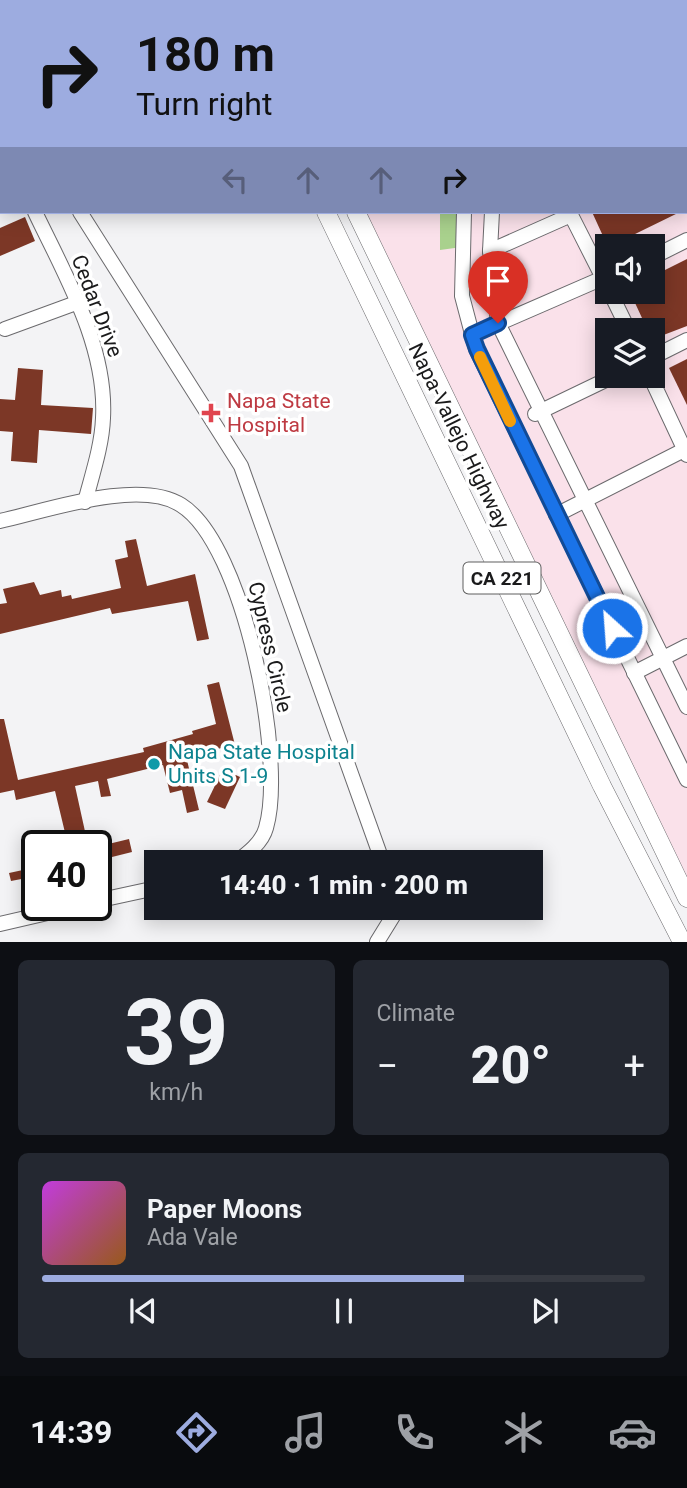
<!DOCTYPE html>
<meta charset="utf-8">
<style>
body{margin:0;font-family:Roboto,sans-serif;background:#242831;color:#f1f3f6;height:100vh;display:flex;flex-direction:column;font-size:26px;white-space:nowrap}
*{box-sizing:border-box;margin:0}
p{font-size:23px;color:#9ea1a6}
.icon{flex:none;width:38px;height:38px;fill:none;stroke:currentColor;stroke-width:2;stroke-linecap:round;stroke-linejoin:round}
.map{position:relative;height:942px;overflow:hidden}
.sheet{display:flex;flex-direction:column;gap:18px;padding:18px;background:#0d0f14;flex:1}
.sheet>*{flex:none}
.banner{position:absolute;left:0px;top:0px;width:688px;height:214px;box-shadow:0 4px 18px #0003;background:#9dace0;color:#111;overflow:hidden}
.fabs{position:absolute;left:595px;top:234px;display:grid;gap:14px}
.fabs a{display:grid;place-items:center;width:70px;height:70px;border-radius:0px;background:#171b24;box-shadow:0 4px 18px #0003;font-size:35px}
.speed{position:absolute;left:21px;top:830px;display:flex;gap:14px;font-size:35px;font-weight:700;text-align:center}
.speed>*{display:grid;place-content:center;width:91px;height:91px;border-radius:50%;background:#171b24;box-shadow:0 4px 18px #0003;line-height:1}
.speed .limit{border:4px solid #111;border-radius:10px;background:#fff;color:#111}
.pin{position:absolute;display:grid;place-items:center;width:60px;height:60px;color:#fff;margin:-72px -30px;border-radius:50% 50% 50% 0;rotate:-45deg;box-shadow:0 0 7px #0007}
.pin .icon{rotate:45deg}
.me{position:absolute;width:77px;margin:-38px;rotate:334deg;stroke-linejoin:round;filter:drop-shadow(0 0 5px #0008)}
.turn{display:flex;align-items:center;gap:24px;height:147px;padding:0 21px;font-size:32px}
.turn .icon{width:91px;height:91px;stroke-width:2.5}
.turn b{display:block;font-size:49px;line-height:60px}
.lanes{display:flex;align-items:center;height:66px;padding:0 21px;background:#0003;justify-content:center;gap:35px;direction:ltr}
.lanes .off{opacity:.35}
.big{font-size:52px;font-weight:800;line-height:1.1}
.sheet .tile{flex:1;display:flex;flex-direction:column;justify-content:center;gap:10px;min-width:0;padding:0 24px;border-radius:10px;background:#242831}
.sheet .dial{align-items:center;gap:0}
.dial b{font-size:91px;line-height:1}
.song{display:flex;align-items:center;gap:21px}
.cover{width:84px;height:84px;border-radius:10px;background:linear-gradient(135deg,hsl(290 70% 55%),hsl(30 70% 35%))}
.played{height:7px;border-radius:4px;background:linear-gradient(90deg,#9dace0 70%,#363941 70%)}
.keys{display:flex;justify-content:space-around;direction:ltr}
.heat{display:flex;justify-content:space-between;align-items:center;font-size:38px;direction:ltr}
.sheet .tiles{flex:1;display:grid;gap:18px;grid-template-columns:1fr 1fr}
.tile:last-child{grid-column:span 2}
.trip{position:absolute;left:144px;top:850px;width:399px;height:70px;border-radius:0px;background:#171b24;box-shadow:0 4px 18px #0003;font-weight:800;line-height:70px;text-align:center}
.tabs{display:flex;height:112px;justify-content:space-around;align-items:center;background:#090b0e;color:#9ea1a6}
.tabs .icon{width:49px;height:49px}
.tabs .selected{color:#9dace0}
.tabs b{font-size:32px;color:#f1f3f6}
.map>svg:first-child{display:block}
.education{fill:#fae1ea;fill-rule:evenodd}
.forest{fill:#a9d18d}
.building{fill:#7c3726}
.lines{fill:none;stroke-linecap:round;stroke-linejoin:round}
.minor-casing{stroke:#6b6a6d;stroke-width:16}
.major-casing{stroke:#6b6a6d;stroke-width:19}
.minor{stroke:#fff;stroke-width:14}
.major{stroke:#fff;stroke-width:18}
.route-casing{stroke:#114b97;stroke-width:18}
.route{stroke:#1a73e8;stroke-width:12}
.slow{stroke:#f59e0b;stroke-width:12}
.health-dot{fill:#e0444e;stroke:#fff;stroke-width:2.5}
.culture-dot{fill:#0f9aa8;stroke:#fff;stroke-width:2.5}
.labels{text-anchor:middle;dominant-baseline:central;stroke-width:7;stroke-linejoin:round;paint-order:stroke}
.shield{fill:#fff;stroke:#5f5f5f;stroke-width:2}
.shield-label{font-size:19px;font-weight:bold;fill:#1a1a1b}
.street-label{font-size:21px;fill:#1a1a1b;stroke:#fff}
.health-label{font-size:21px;fill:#be3a42;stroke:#fff;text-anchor:start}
.culture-label{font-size:21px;fill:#0d838f;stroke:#fff;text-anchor:start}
</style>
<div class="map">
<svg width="687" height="942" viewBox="0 0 687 942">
<rect width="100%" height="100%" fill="#f3f3f5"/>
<path class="education" d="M254,0H687V898L356,212H686V2ZM607,247H653V292H607ZM607,331H653V376H607Z"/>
<path class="forest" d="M440,212H464L462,247L440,250Z"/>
<g class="building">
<path d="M592,212H680L631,236L635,243L627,247H608Z"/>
<path d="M25,217L35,241L0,256V228Z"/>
<path d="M687,259V326L653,339V331H648L630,292H653V276Z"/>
<path d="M687,359V405L669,368Z"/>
<path d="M18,368L43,370L41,405L93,408L91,434L39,430L37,463L11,461L13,432L0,431V399L15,400Z"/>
<path d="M136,539L147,586L195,574L209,639L197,641L188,601L112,614L110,608L0,634V604L7,603L3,589L34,582L40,595L61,590L62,597L71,595L72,599L121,588L115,560L128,557L125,541Z"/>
<path d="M219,682L235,745L186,756L199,810L187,813L182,790L170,793L163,765L107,779L111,796L101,797L98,781L75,786L88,845H68L55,791L16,800L14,790L0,793V719H4L18,780L144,752L143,748L193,734L192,731L216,724L207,685Z"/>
<path d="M223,769L240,777L225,809L207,802Z"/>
<path d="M129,839L132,852L96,861V847Z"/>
<path d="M37,867V876L11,881L9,873Z"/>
</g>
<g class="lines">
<defs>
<g id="minor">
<path d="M614,0L615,2"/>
<path d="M640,0V2"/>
<path d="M478,2V0"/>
<path d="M686,4H687"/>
<path d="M0,87L2,90"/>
<path d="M686,146L687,148"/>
<path d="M0,156L2,158"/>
<path d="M0,194L2,193"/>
<path d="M35,212C65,275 107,346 103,418C102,446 92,475 85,502"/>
<path d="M80,212L241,466L383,863"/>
<path d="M464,212L462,296L476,349L687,780"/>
<path d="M490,251L492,212"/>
<path d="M653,257L687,240"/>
<path d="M607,286L571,215L490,251L498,323L687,707"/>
<path d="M610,292L629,331"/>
<path d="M5,329L76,303"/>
<path d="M472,335L603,278"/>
<path d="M653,357L687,340"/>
<path d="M650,376L687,455"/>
<path d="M535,414L614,376"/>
<path d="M556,515L684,450"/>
<path d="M0,521C46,511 139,478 181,505C244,544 286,760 266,828C262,843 247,854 235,863"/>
<path d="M634,673L687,646"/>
<path d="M96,901L156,888"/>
<path d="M0,924L82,905"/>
<path d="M377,942L398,908"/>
</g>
<g id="major">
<path d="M225,0L226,2"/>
<path d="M254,0L255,2"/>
<path d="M326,212L602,786L682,942"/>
<path d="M356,212L687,898"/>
</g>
</defs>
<use href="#minor" class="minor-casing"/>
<use href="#major" class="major-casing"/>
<use href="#minor" class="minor"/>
<use href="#major" class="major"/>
</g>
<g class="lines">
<defs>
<path id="route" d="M498,323L472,335L477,349L612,628"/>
</defs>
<use href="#route" class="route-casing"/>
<use href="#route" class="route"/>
<path class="slow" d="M480,357L510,421"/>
</g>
<path class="health-dot" d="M207.5 402.5h7v7h7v7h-7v7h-7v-7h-7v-7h7z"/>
<circle class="culture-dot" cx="154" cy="764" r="7"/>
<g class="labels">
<rect class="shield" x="463.5" y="562.5" width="77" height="31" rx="5"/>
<g class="shield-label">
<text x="502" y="578">CA 221</text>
</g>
<g class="street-label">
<text transform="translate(97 306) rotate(69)">Cedar Drive</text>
<text transform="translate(459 436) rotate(64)">Napa-Vallejo Highway</text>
<text transform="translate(270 647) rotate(77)">Cypress Circle</text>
</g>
<g class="health-label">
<text x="227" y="401">Napa State<tspan x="227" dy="24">Hospital</tspan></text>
</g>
<g class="culture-label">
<text x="168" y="752">Napa State Hospital<tspan x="168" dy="24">Units S 1-9</tspan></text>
</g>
</g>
</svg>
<div class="fabs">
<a><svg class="icon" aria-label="sound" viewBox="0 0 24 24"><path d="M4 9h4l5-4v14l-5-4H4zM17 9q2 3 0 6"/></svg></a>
<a><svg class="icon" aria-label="layers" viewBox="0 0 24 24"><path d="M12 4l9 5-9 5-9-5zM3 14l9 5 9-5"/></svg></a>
</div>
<div class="speed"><div class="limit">40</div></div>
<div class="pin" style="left:498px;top:323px;background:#d93025"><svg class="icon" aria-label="arrive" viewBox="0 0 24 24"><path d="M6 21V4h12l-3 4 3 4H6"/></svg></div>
<svg class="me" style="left:612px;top:628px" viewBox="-20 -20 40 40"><circle r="17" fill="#1a73e8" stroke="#fff" stroke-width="3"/><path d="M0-11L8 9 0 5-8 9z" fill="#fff"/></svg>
<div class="trip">14:40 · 1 min · 200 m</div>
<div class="banner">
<div class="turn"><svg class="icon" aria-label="right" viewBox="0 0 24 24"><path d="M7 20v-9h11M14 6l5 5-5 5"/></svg><div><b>180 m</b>Turn right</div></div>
<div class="lanes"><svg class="icon off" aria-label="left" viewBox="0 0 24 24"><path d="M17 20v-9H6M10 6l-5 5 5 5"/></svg><svg class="icon off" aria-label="ahead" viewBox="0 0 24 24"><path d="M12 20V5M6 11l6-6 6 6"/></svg><svg class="icon off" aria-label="ahead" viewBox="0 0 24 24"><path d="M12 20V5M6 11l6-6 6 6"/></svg><svg class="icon" aria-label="right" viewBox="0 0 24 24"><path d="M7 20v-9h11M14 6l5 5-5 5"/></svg></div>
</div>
</div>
<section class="sheet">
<div class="tiles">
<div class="tile dial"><b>39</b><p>km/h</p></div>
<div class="tile"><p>Climate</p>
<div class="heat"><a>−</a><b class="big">20°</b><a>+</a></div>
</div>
<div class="tile">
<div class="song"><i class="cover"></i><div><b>Paper Moons</b><p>Ada Vale</p></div></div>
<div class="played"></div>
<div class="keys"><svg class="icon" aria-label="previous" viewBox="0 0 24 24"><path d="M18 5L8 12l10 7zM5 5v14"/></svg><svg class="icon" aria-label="pause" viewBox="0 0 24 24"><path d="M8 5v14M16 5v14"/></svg><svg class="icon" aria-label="next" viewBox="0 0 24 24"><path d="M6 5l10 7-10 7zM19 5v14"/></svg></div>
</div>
</div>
</section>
<nav class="tabs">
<b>14:39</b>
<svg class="icon selected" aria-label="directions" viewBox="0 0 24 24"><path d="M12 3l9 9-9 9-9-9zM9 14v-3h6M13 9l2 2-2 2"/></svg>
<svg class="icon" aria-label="music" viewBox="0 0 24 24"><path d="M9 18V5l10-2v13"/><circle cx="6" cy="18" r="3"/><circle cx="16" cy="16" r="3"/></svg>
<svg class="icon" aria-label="phone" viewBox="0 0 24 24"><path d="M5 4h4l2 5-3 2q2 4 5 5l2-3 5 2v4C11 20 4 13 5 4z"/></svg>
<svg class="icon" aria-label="climate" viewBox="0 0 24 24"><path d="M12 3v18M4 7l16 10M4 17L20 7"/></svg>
<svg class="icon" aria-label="car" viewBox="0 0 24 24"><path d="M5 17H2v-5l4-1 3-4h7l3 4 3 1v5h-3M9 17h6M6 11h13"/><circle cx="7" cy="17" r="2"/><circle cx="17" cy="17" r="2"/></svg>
</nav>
